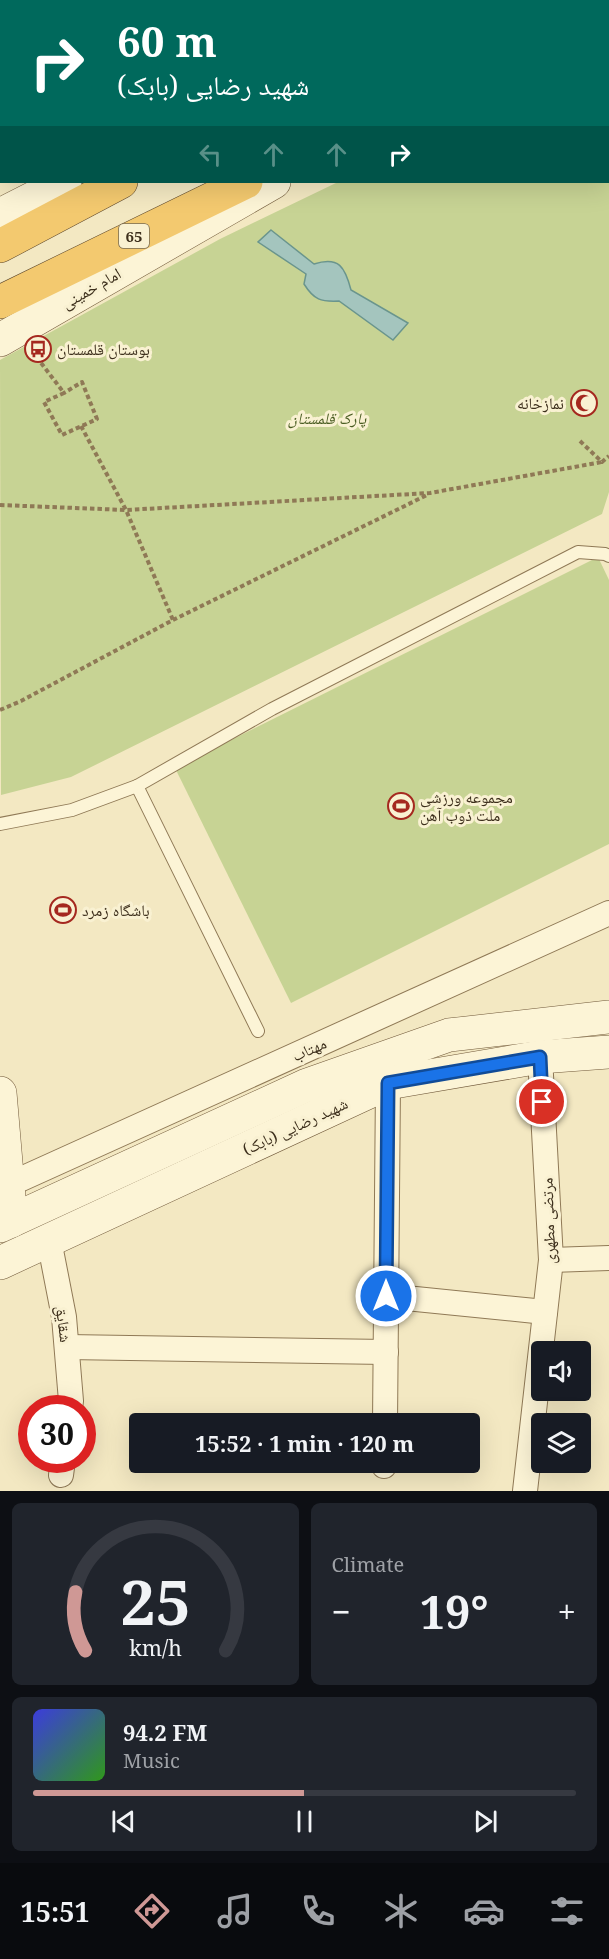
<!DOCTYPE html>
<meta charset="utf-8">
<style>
body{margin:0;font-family:"Noto Serif","Noto Naskh Arabic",serif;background:#20242c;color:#f1f3f6;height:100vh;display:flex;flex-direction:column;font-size:22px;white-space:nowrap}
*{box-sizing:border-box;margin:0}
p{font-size:20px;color:#9ea1a6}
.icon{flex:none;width:33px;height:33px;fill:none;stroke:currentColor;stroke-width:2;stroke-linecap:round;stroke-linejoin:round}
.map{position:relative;height:1491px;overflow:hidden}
.side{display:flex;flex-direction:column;gap:12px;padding:12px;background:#0d0f14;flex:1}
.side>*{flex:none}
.guide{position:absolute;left:0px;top:0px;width:609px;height:183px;box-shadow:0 6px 24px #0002;background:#00695c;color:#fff;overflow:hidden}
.controls{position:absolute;left:531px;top:1341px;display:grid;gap:12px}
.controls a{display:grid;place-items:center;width:60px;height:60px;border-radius:6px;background:#171b24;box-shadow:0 6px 24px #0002;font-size:30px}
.speed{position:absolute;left:18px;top:1395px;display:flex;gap:12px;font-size:30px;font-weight:700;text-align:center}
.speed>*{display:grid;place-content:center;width:78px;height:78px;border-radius:50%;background:#171b24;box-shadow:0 6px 24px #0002;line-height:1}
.speed .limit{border:9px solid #d22;background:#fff;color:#111}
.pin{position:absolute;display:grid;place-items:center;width:51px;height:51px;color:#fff;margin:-26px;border:3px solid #fff;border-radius:50%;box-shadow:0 2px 6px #0007}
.me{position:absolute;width:66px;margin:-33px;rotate:0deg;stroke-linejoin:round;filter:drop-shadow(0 0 4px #0008)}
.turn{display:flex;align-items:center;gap:21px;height:126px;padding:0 18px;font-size:27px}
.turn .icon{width:78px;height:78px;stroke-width:2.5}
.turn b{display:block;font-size:42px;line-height:51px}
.lanes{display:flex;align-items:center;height:57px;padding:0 18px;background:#0003;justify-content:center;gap:30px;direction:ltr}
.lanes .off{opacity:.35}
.big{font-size:45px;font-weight:700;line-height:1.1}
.side .tile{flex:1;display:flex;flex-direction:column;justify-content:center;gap:9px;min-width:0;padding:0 21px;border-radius:9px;background:#20242c}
.side .dial{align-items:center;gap:0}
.dial svg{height:156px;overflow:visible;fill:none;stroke:#363941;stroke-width:7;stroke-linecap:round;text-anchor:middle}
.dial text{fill:#f1f3f6;stroke:none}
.song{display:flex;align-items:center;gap:18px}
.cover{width:72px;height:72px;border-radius:9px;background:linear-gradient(135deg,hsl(240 70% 55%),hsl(110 70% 35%))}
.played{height:6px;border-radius:3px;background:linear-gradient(90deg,#cf9895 50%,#363941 50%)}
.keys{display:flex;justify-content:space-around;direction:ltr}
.heat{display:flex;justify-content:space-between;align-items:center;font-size:33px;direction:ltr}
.side .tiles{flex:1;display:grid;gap:12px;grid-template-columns:1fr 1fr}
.tile:last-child{grid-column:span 2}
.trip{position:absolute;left:129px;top:1413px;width:351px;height:60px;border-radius:6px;background:#171b24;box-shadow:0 6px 24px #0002;font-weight:700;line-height:60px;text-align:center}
.dock{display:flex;height:96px;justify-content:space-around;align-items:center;background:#090b0e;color:#9ea1a6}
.dock .icon{width:42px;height:42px}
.dock .selected{color:#cf9895}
.dock b{font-size:27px;color:#f1f3f6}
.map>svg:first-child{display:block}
.green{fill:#c7d394}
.water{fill:#a4c5be;stroke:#6a958d;stroke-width:1.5}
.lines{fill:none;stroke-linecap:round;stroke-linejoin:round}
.service-casing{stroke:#8f7956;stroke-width:14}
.minor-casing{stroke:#8f7956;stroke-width:26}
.tertiary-casing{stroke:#8f7956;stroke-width:30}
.secondary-casing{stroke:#71593a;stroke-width:34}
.trunk-casing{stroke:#5c462b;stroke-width:34}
.path{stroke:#8f7956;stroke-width:4;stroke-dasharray:4.5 3;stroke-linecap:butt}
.service{stroke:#fcf4d6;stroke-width:12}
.minor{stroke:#fcf4d6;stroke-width:24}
.tertiary{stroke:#fcf4d6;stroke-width:28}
.secondary{stroke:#fcf4d6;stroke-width:33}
.trunk{stroke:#f3c96f;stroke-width:33}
.route-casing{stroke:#114b97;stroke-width:15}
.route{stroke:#1a73e8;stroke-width:10}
.labels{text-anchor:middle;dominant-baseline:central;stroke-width:6;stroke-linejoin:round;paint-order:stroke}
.shield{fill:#f9f1d2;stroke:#756953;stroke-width:1.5}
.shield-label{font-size:15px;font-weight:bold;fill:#3d2f1c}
.street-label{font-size:16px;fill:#3d2f1c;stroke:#f9f1d2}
.poi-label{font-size:16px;fill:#3d2f1c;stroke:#f9f1d2;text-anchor:start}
.park-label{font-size:16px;font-style:italic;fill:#495c21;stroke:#f9f1d2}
</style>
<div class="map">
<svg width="609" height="1491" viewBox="0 0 609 1491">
<rect width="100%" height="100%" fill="#f3e8c2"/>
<g class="green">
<path d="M609,46V492L602,514L71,777L1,795L0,360L220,239L338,182H608V47Z"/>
<path d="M598,557L609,580V844L291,1003L175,768Z"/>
</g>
<path class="water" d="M271,230L314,264C339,256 345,267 351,290L408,323L393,340L339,301C321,302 314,300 304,284L306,274L258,242Z"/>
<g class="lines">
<defs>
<g id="service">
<path d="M82,2L85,0"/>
<path d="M137,786L258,1031"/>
<path d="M0,824L72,810L137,786L272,709L578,552L605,554L609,556"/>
</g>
<g id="minor">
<path d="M8,1185L609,913"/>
<path d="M49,1240L64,1317L71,1401L70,1408"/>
<path d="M551,1260L609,1258"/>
<path d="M386,1296L545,1312"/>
<path d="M67,1347L386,1352"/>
<path d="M385,1424L388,1083"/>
<path d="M384,1466V1462"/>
<path d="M61,1475L63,1460"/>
<path d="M525,1491L551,1260L540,1057"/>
</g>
<path id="tertiary" d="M122,0L123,2"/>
<g id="secondary">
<path d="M0,215L65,182"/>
<path d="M0,340L274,182"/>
<path d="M0,1093L11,1221"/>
<path d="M0,1226L307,1085L449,1035L609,1017"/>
<path d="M0,1263L388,1083L540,1057L609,1052"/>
</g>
<g id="trunk">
<path d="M476,2L479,0"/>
<path d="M600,2L603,0"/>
<path d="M0,246L121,182"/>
<path d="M0,302L246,182"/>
</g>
</defs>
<use href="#service" class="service-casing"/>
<use href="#minor" class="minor-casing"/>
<use href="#tertiary" class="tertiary-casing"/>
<use href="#secondary" class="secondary-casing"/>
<use href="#trunk" class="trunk-casing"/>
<g class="path">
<path d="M32,351L64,393L44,402L62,435L97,419L82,382L64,393"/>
<path d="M81,426L126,510L173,620"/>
<path d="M580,441L602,462L609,456"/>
<path d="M0,505L126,510L430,493L602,462"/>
<path d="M0,710L21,701L173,620L427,495"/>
</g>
<use href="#service" class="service"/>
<use href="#minor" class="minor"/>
<use href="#tertiary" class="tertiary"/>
<use href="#secondary" class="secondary"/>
<use href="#trunk" class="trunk"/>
</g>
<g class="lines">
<defs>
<path id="route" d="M386,1296L388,1083L540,1057L542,1102"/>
</defs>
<use href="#route" class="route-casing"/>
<use href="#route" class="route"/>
</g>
<defs>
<symbol id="bus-ring" viewBox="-11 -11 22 22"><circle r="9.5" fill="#f9f1d2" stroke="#a5281f" stroke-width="1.5"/><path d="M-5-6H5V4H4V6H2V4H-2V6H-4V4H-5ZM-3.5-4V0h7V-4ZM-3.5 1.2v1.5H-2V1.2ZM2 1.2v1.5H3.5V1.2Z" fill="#a5281f"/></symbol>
<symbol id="mosque-ring" viewBox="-11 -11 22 22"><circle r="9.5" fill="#f9f1d2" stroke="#a5281f" stroke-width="1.5"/><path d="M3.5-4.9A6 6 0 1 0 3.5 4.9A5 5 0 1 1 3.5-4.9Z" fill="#a5281f"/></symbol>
<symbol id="stadium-ring" viewBox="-11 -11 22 22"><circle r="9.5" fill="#f9f1d2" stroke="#a5281f" stroke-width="1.5"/><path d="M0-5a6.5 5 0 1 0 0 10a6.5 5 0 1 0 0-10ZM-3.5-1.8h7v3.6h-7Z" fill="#a5281f"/></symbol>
</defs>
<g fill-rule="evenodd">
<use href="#bus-ring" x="23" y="334" width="30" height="30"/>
<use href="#mosque-ring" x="569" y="388" width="30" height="30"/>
<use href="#stadium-ring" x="386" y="791" width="30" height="30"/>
<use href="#stadium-ring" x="48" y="895" width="30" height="30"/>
</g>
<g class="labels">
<rect class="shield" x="119" y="224" width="30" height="24" rx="4.5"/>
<g class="shield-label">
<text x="134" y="236">65</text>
</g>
<g class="street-label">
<text transform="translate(91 288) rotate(-30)">امام خمینی</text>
<text transform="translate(309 1049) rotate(-24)">مهتاب</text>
<text transform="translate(295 1126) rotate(-25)">شهید رضایی (بابک)</text>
<text transform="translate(548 1221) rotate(-92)">مرتضی مطهری</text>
<text transform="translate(64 1324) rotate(83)">شقایق</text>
</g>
<g class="poi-label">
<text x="57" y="349">بوستان قلمستان</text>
<text x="564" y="403" text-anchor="end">نمازخانه</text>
<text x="420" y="797">مجموعه ورزشی<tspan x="420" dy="18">ملت ذوب آهن</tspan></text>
<text x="82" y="910">باشگاه زمرد</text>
</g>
<g class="park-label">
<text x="327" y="418">پارک قلمستان</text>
</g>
</g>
</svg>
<div class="controls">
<a><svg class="icon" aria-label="sound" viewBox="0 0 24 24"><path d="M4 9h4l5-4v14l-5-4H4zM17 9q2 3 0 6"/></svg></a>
<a><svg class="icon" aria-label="layers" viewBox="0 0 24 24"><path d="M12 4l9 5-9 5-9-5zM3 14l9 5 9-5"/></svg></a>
</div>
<div class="speed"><div class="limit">30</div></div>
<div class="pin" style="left:542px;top:1102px;background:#d93025"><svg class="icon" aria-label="arrive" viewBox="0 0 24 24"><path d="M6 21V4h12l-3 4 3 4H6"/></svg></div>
<svg class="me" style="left:386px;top:1296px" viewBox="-20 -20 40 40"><circle r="17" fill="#1a73e8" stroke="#fff" stroke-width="3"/><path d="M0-11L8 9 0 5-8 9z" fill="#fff"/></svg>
<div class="trip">15:52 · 1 min · 120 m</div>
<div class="guide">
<div class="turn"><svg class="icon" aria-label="right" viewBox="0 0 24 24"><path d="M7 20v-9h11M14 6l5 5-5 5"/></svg><div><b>60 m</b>شهید رضایی (بابک)</div></div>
<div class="lanes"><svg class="icon off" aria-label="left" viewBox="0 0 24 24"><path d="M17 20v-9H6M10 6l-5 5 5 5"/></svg><svg class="icon off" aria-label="ahead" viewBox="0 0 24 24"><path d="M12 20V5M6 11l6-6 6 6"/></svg><svg class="icon off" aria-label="ahead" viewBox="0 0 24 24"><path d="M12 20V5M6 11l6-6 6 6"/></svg><svg class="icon" aria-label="right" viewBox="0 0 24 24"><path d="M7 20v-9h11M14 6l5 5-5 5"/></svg></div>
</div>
</div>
<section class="side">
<div class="tiles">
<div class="tile dial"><svg viewBox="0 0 100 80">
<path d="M14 69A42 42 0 1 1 86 69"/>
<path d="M14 69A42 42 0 0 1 9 39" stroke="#cf9895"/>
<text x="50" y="56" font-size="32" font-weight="700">25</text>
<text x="50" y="72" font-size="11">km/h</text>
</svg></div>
<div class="tile"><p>Climate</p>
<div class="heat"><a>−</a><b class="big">19°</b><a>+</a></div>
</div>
<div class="tile">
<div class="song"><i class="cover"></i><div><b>94.2 FM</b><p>Music</p></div></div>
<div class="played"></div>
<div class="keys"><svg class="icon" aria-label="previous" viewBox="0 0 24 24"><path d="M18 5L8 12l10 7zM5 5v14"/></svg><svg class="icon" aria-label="pause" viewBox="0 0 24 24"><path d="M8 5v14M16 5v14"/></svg><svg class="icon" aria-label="next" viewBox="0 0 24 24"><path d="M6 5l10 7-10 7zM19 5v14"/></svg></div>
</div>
</div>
</section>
<nav class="dock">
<b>15:51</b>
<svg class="icon selected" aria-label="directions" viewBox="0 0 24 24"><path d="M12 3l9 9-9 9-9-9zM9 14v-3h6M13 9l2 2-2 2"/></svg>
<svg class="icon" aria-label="music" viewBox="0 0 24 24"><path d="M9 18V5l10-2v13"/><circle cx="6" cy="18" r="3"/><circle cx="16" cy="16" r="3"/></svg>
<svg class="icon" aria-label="phone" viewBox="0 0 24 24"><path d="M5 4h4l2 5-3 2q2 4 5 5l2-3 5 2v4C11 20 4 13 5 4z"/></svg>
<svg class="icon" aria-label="climate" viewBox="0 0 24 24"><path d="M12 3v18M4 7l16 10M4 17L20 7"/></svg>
<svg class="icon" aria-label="car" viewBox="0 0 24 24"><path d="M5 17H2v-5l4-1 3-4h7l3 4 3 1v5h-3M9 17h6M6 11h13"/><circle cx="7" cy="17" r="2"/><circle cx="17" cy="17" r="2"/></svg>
<svg class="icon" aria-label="filters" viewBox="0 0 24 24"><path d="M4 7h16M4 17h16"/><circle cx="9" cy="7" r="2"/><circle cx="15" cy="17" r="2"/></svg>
</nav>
